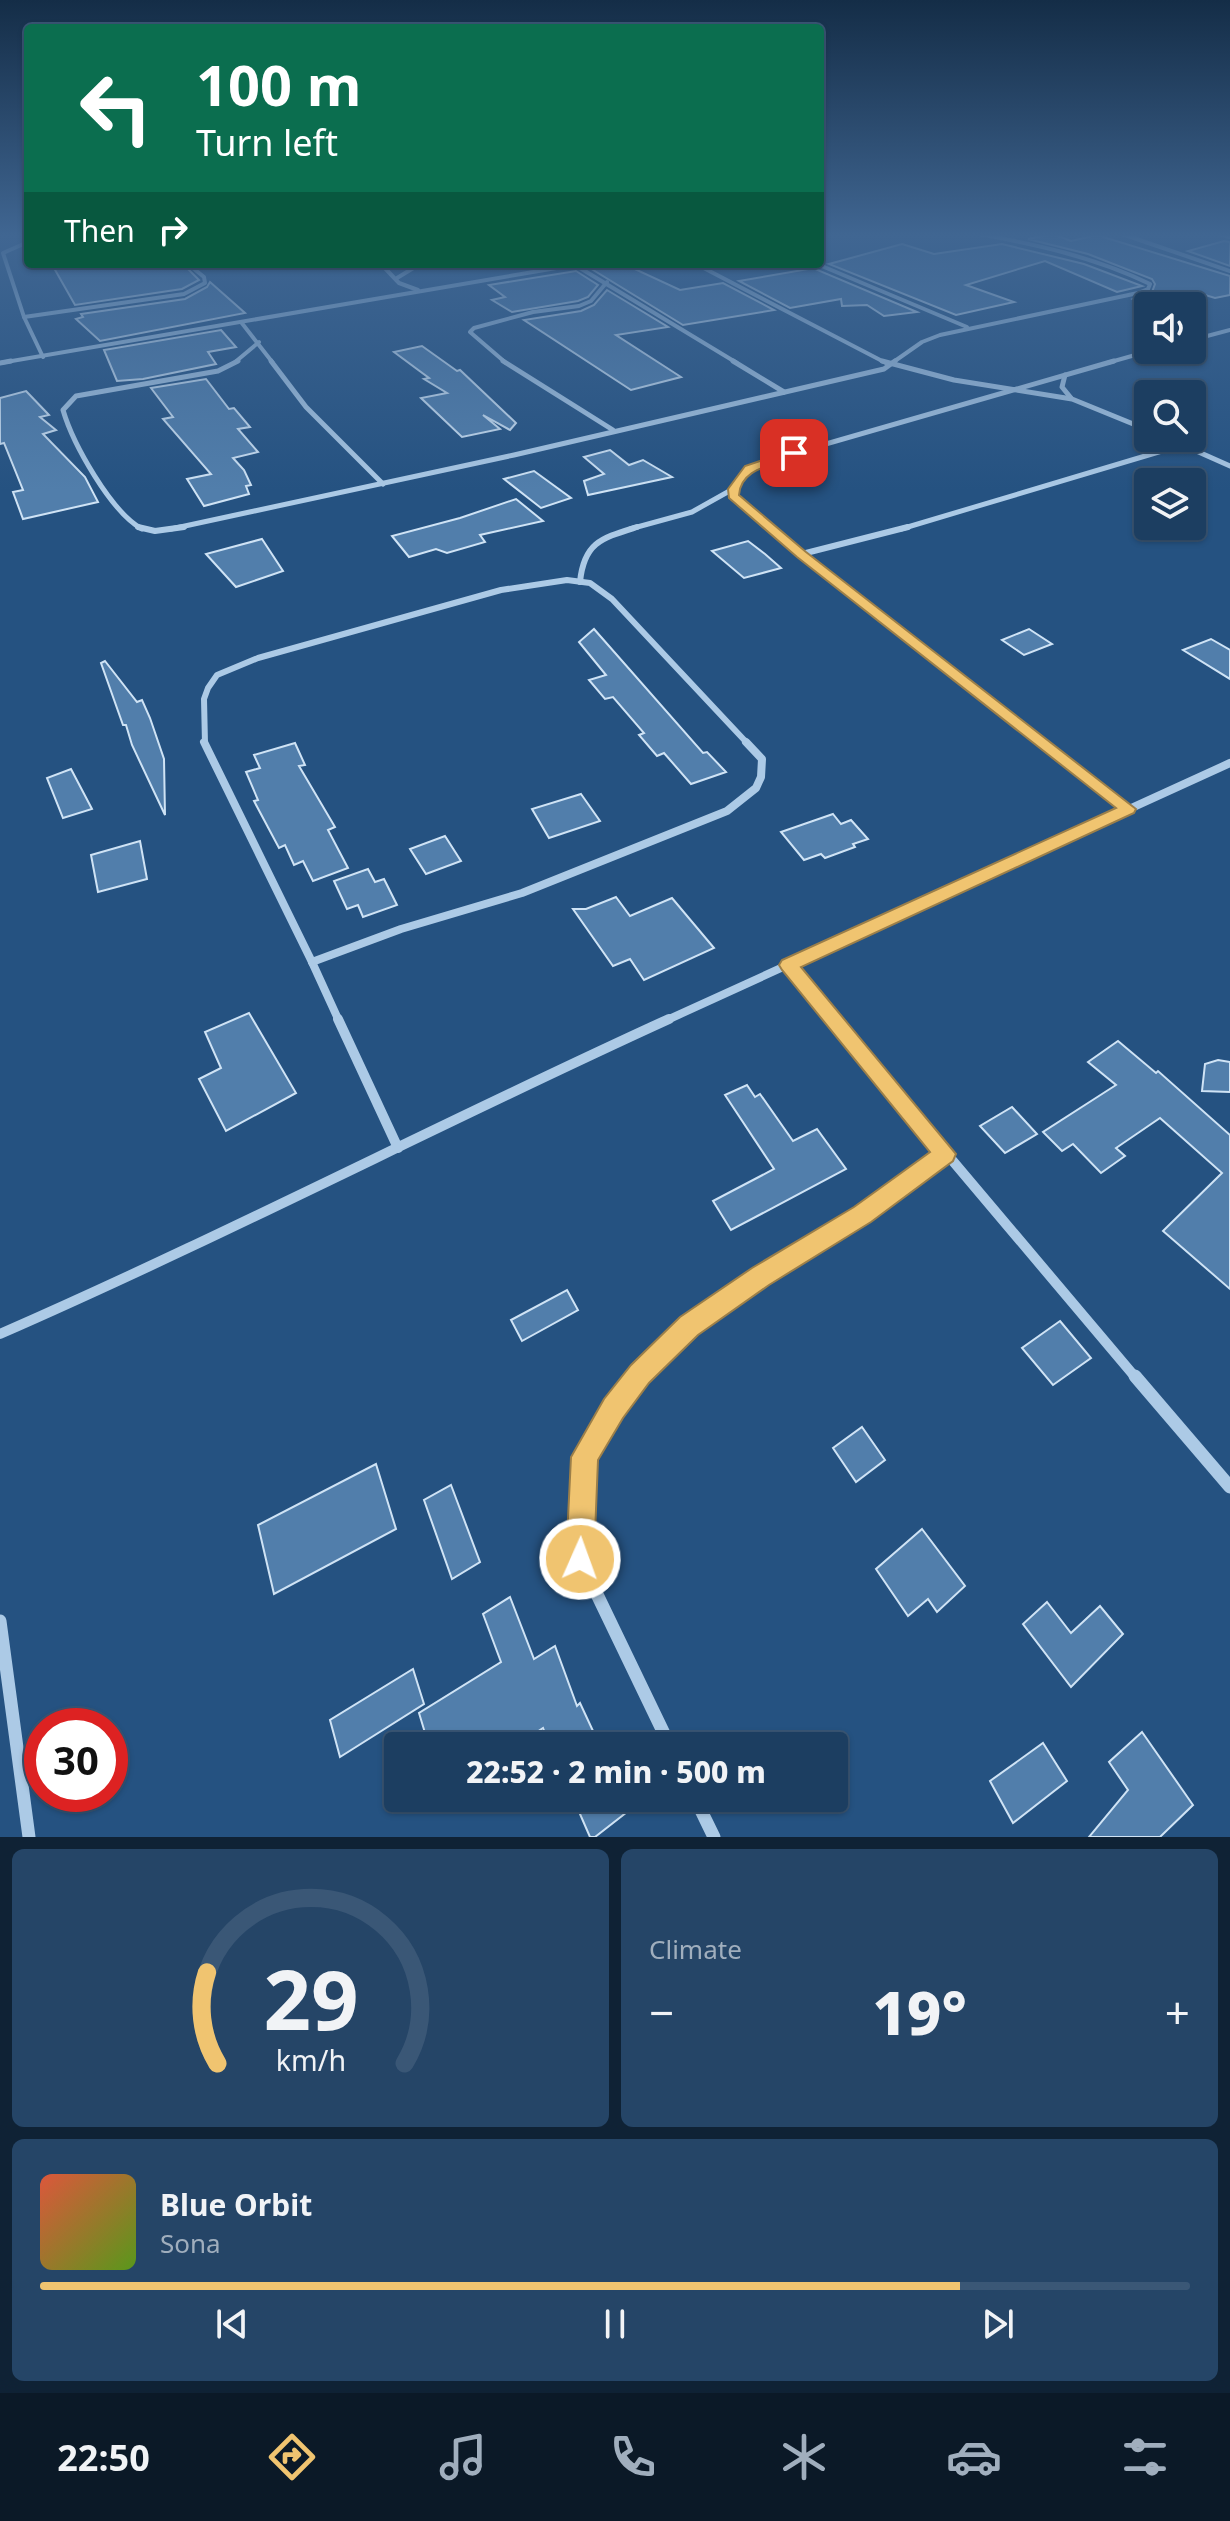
<!DOCTYPE html>
<meta charset="utf-8">
<style>
body{margin:0;font-family:"Noto Sans",sans-serif;background:#254567;color:#f1f3f6;height:100vh;display:flex;flex-direction:column;font-size:30px;white-space:nowrap}
*{box-sizing:border-box;margin:0}
p{font-size:26px;color:#a0aebd}
.icon{flex:none;width:44px;height:44px;fill:none;stroke:currentColor;stroke-width:2;stroke-linecap:round;stroke-linejoin:round}
.map{position:relative;height:1837px;overflow:hidden}
.details{display:flex;flex-direction:column;gap:12px;padding:12px;background:#0f2235;flex:1}
.details>*{flex:none}
.hud{position:absolute;left:24px;top:24px;width:800px;height:244px;border-radius:8px;box-shadow:0 2px 6px #0004,0 0 0 2px #3a5776;background:#0b6e4f;color:#fff;overflow:hidden}
.controls{position:absolute;left:1134px;top:292px;display:grid;gap:16px}
.controls a{display:grid;place-items:center;width:72px;height:72px;border-radius:8px;background:#1c3e61;box-shadow:0 2px 6px #0004,0 0 0 2px #3a5776;font-size:40px}
.speed{position:absolute;left:24px;top:1708px;display:flex;gap:16px;font-size:40px;font-weight:700;text-align:center}
.speed>*{display:grid;place-content:center;width:104px;height:104px;border-radius:50%;background:#1c3e61;box-shadow:0 2px 6px #0004,0 0 0 2px #3a5776;line-height:1}
.speed .limit{border:12px solid #d22;background:#fff;color:#111}
.pin{position:absolute;display:grid;place-items:center;width:68px;height:68px;color:#fff;margin:-34px;border-radius:16px;box-shadow:0 4px 12px #0006}
.me{position:absolute;width:88px;margin:-44px;rotate:2deg;stroke-linejoin:round;filter:drop-shadow(0 0 6px #0008)}
.turn{display:flex;align-items:center;gap:28px;height:168px;padding:0 40px;font-size:36px}
.turn .icon{width:104px;height:104px;stroke-width:2.5}
.turn b{display:block;font-size:56px;line-height:68px}
.then{display:flex;align-items:center;height:76px;padding:0 40px;background:#0003;gap:16px;font-size:30px}
.big{font-size:60px;font-weight:800;line-height:1.1}
.details .widget{flex:1;display:flex;flex-direction:column;justify-content:center;gap:12px;min-width:0;padding:0 28px;border-radius:12px;background:#254567}
.details .dial{align-items:center;gap:0}
.dial svg{height:208px;overflow:visible;fill:none;stroke:#3a5776;stroke-width:7;stroke-linecap:round;text-anchor:middle}
.dial text{fill:#f1f3f6;stroke:none}
.song{display:flex;align-items:center;gap:24px}
.cover{width:96px;height:96px;border-radius:12px;background:linear-gradient(135deg,hsl(10 70% 55%),hsl(90 70% 35%))}
.played{height:8px;border-radius:4px;background:linear-gradient(90deg,#f0c470 80%,#3a5776 80%)}
.keys{display:flex;justify-content:space-around;direction:ltr}
.heat{display:flex;justify-content:space-between;align-items:center;font-size:44px;direction:ltr}
.details .tiles{flex:1;display:grid;gap:12px;grid-template-columns:1fr 1fr}
.widget:last-child{grid-column:span 2}
.trip{position:absolute;left:384px;top:1732px;width:464px;height:80px;border-radius:8px;background:#1c3e61;box-shadow:0 2px 6px #0004,0 0 0 2px #3a5776;font-weight:800;line-height:80px;text-align:center}
.dock{display:flex;height:128px;justify-content:space-around;align-items:center;background:#0b1927;color:#a0aebd}
.dock .icon{width:56px;height:56px}
.dock .on{color:#f0c470}
.dock b{font-size:36px;color:#f1f3f6}
.map>svg:first-child{display:block}
.building{fill:#517eab;stroke:#cfe3f5;stroke-width:2}
.lines{fill:none;stroke-linecap:round;stroke-linejoin:round}
.street-far5{stroke:#accae6;stroke-width:4}
.street-far4{stroke:#accae6;stroke-width:5}
.street-far3{stroke:#accae6;stroke-width:6}
.street-far2{stroke:#accae6;stroke-width:8}
.street-far1{stroke:#accae6;stroke-width:10}
.street{stroke:#accae6;stroke-width:13}
.route{fill:#f0c470;stroke:#9c7f49;stroke-width:2}
</style>
<div class="map">
<svg width="1230" height="1837" viewBox="0 0 1230 1837">
<rect width="100%" height="100%" fill="#255281"/>
<g class="building">
<path d="M1053,234L1071,241L1097,235L1230,276V295L1215,298L1202,294L1160,306H1149L1133,299L1152,292L1155,284L1152,279L1088,254L1028,239Z"/>
<path d="M1224,241L1230,242V266L1188,251Z"/>
<path d="M902,244L934,254L1002,244L1084,264L1142,286L1117,292L1045,261L966,285L1014,302L956,315L829,264Z"/>
<path d="M89,264L93,268L119,264H183L199,280L182,289L75,305L54,268Z"/>
<path d="M612,264H624L680,290L723,283L774,310L683,325L590,268Z"/>
<path d="M814,268L815,269L917,312L884,316L867,305L842,306L841,299L790,308L739,281Z"/>
<path d="M576,271L598,285L588,297L578,301L512,312L492,300L505,297L489,285Z"/>
<path d="M210,282L245,313L100,341L76,319L83,317L81,314L185,299L207,287Z"/>
<path d="M607,290L668,327L616,335L681,377L631,390L524,320L581,311L594,305Z"/>
<path d="M221,330L236,347L208,352L216,364L143,379L117,381L104,350Z"/>
<path d="M422,346L457,371L460,370L516,423L510,430L483,415L500,429L462,437L421,398L447,393L424,379L429,378L394,352Z"/>
<path d="M206,379L229,409L234,408L250,427L238,429L258,452L233,458L244,470L251,485L246,486L249,494L204,506L187,479L211,474L163,419L173,417L151,388Z"/>
<path d="M26,391L49,415L40,417L56,430L43,434L85,477L98,502L23,519L13,492L23,490L4,443L0,444V398Z"/>
<path d="M610,450L629,465L643,460L672,477L588,495L584,481L604,474L584,457Z"/>
<path d="M534,471L571,498L541,508L504,479Z"/>
<path d="M516,499L543,521L480,535L485,542L447,553L436,549L409,557L392,536L460,518Z"/>
<path d="M262,539L283,571L236,587L206,554Z"/>
<path d="M748,541L765,554L781,568L744,578L712,551Z"/>
<path d="M594,629L703,753L707,752L726,772L691,784L664,753L657,756L639,735L644,733L613,697L605,699L589,680L606,675L579,642Z"/>
<path d="M1029,629L1052,644L1024,655L1002,640Z"/>
<path d="M1211,639L1230,650V679L1183,650Z"/>
<path d="M105,661L137,702L142,700L150,718L164,759L165,815L132,745L126,725H123L101,663Z"/>
<path d="M295,743L305,765L299,766L335,827L328,830L348,868L313,881L303,861L294,865L285,845L279,848L254,801L258,800L246,772L260,768L254,755Z"/>
<path d="M71,769L92,809L63,818L47,778Z"/>
<path d="M581,794L600,821L549,838L532,809Z"/>
<path d="M833,814L841,824L851,820L868,839L853,844L855,847L825,858L821,854L804,860L781,832Z"/>
<path d="M445,836L461,861L426,874L410,849Z"/>
<path d="M140,841L147,879L98,892L91,855Z"/>
<path d="M368,869L375,882L384,879L397,905L363,917L358,905L347,909L334,881Z"/>
<path d="M616,897L630,916L672,898L714,948L644,980L630,959L613,966L573,909H586Z"/>
<path d="M249,1013L296,1093L226,1131L199,1079L221,1068L205,1032Z"/>
<path d="M1118,1041L1156,1073L1158,1071L1230,1135V1289L1163,1231L1222,1173L1160,1118L1116,1148L1125,1156L1101,1173L1073,1144L1062,1151L1043,1132L1116,1085L1088,1062Z"/>
<path d="M1218,1060L1230,1062V1092L1202,1091L1205,1064Z"/>
<path d="M747,1085L755,1097L760,1094L793,1141L817,1129L846,1169L731,1230L713,1201L774,1169L725,1095Z"/>
<path d="M1012,1107L1037,1134L1005,1153L980,1126Z"/>
<path d="M567,1290L578,1310L522,1341L511,1320Z"/>
<path d="M1060,1321L1091,1358L1053,1385L1022,1348Z"/>
<path d="M862,1427L885,1460L856,1482L833,1448Z"/>
<path d="M376,1464L396,1529L274,1594L258,1525Z"/>
<path d="M451,1485L480,1562L452,1579L424,1500Z"/>
<path d="M922,1529L965,1586L937,1612L928,1599L908,1616L876,1569Z"/>
<path d="M510,1597L534,1659L555,1646L577,1706L580,1703L600,1746H550L543,1728L516,1746H429L419,1713L501,1662L483,1614Z"/>
<path d="M1047,1602L1071,1633L1100,1606L1123,1634L1071,1687L1023,1624Z"/>
<path d="M413,1669L424,1704L340,1757L330,1720Z"/>
<path d="M1142,1732L1193,1805L1160,1837H1089L1128,1790L1109,1762Z"/>
<path d="M1043,1743L1067,1781L1013,1823L990,1781Z"/>
<path d="M573,1798H645L595,1837H590Z"/>
</g>
<g class="lines">
<g class="street-far5">
<path d="M1119,233L1230,271"/>
<path d="M1216,233L1230,237"/>
<path d="M28,242L3,253L24,317L43,357"/>
<path d="M381,264L399,283L418,290"/>
<path d="M696,264L886,363"/>
<path d="M817,264L967,327"/>
<path d="M575,265L737,363"/>
<path d="M397,278L420,264"/>
<path d="M24,317L184,294L205,283L204,277L188,264"/>
<path d="M241,322L273,363"/>
<path d="M1192,340L1230,330"/>
<path d="M0,363L580,264"/>
<path d="M234,363L259,342"/>
<path d="M506,363L470,332L474,328L533,312L579,306L591,301L607,282"/>
<path d="M892,363L922,342L940,335L1138,293L1148,289L1150,284C1095,257 1034,244 974,233"/>
<path d="M1107,363L1153,350"/>
</g>
<g class="street-far4">
<path d="M271,361L306,407L383,484"/>
<path d="M503,361L613,430"/>
<path d="M733,361L784,392"/>
<path d="M882,361L954,380L1072,399L1148,430"/>
<path d="M0,363L11,361"/>
<path d="M1065,375L1062,387L1071,398"/>
<path d="M1167,438L1230,466"/>
<path d="M142,529C111,512 73,444 63,410L76,396L218,371L238,361"/>
<path d="M171,529L514,455L884,369L895,361"/>
<path d="M630,529L692,512L733,489"/>
<path d="M773,529L733,496L738,480L760,463L1114,361"/>
<path d="M901,529L1182,445"/>
</g>
<g class="street-far3">
<path d="M138,527L155,531L184,527"/>
<path d="M770,527L1045,744"/>
<path d="M802,554L908,527"/>
<path d="M580,582C584,542 602,538 637,527"/>
<path d="M205,744L204,699L208,688L217,675L258,658L501,590L567,580L590,583L612,599L748,744"/>
</g>
<g class="street-far2">
<path d="M204,742L312,962"/>
<path d="M1042,742L1128,809"/>
<path d="M312,962L339,1021"/>
<path d="M312,962L401,929L522,893L727,811L756,788L761,777L762,759L746,742"/>
<path d="M788,965L834,1021"/>
<path d="M665,1021L1230,763"/>
</g>
<g class="street-far1">
<path d="M338,1019L398,1148"/>
<path d="M833,1019L1136,1378"/>
<path d="M0,1334C226,1235 445,1121 669,1019"/>
<path d="M637,1378C697,1306 784,1266 861,1216C890,1197 917,1175 945,1154"/>
</g>
<g class="street">
<path d="M639,1376L614,1408L585,1457L580,1559L670,1746"/>
<path d="M1135,1376L1230,1487"/>
<path d="M0,1621L29,1837"/>
<path d="M695,1798L714,1837"/>
</g>
</g>
<linearGradient id="sky" x2="0" y2="1"><stop stop-color="#142d47"/><stop offset="0.48" stop-color="#406692"/><stop offset="1" stop-color="#406692" stop-opacity="0"/></linearGradient>
<rect width="1230" height="490" fill="url(#sky)"/>
<path class="route" d="M790,451L799,453C780,466 741,465 739,495L806,552L1136,809L1134,813L801,967L956,1154L953,1161L871,1222L769,1285L698,1335L649,1383L623,1418L598,1460L594,1559L590,1569L580,1573L570,1569L566,1559L571,1457L604,1399L631,1365L680,1317L752,1268L854,1207L930,1152L782,970L779,965L782,960L1116,808L797,557L729,498L728,489L745,466Z"/>
</svg>
<div class="controls">
<a><svg class="icon" aria-label="sound" viewBox="0 0 24 24"><path d="M4 9h4l5-4v14l-5-4H4zM17 9q2 3 0 6"/></svg></a>
<a><svg class="icon" aria-label="search" viewBox="0 0 24 24"><circle cx="10" cy="10" r="6"/><path d="M15 15l6 6"/></svg></a>
<a><svg class="icon" aria-label="layers" viewBox="0 0 24 24"><path d="M12 4l9 5-9 5-9-5zM3 14l9 5 9-5"/></svg></a>
</div>
<div class="speed"><div class="limit">30</div></div>
<div class="pin" style="left:794px;top:453px;background:#d93025"><svg class="icon" aria-label="arrive" viewBox="0 0 24 24"><path d="M6 21V4h12l-3 4 3 4H6"/></svg></div>
<svg class="me" style="left:580px;top:1559px" viewBox="-20 -20 40 40"><circle r="17" fill="#f0c470" stroke="#fff" stroke-width="3"/><path d="M0-11L8 9 0 5-8 9z" fill="#fff"/></svg>
<div class="trip">22:52 · 2 min · 500 m</div>
<div class="hud">
<div class="turn"><svg class="icon" aria-label="left" viewBox="0 0 24 24"><path d="M17 20v-9H6M10 6l-5 5 5 5"/></svg><div><b>100 m</b>Turn left</div></div>
<div class="then">Then<svg class="icon" aria-label="right" viewBox="0 0 24 24"><path d="M7 20v-9h11M14 6l5 5-5 5"/></svg></div>
</div>
</div>
<section class="details">
<div class="tiles">
<div class="widget dial"><svg viewBox="0 0 100 80">
<path d="M14 69A42 42 0 1 1 86 69"/>
<path d="M14 69A42 42 0 0 1 10 34" stroke="#f0c470"/>
<text x="50" y="56" font-size="32" font-weight="700">29</text>
<text x="50" y="72" font-size="11">km/h</text>
</svg></div>
<div class="widget"><p>Climate</p>
<div class="heat"><a>−</a><b class="big">19°</b><a>+</a></div>
</div>
<div class="widget">
<div class="song"><i class="cover"></i><div><b>Blue Orbit</b><p>Sona</p></div></div>
<div class="played"></div>
<div class="keys"><svg class="icon" aria-label="previous" viewBox="0 0 24 24"><path d="M18 5L8 12l10 7zM5 5v14"/></svg><svg class="icon" aria-label="pause" viewBox="0 0 24 24"><path d="M8 5v14M16 5v14"/></svg><svg class="icon" aria-label="next" viewBox="0 0 24 24"><path d="M6 5l10 7-10 7zM19 5v14"/></svg></div>
</div>
</div>
</section>
<nav class="dock">
<b>22:50</b>
<svg class="icon on" aria-label="directions" viewBox="0 0 24 24"><path d="M12 3l9 9-9 9-9-9zM9 14v-3h6M13 9l2 2-2 2"/></svg>
<svg class="icon" aria-label="music" viewBox="0 0 24 24"><path d="M9 18V5l10-2v13"/><circle cx="6" cy="18" r="3"/><circle cx="16" cy="16" r="3"/></svg>
<svg class="icon" aria-label="phone" viewBox="0 0 24 24"><path d="M5 4h4l2 5-3 2q2 4 5 5l2-3 5 2v4C11 20 4 13 5 4z"/></svg>
<svg class="icon" aria-label="climate" viewBox="0 0 24 24"><path d="M12 3v18M4 7l16 10M4 17L20 7"/></svg>
<svg class="icon" aria-label="car" viewBox="0 0 24 24"><path d="M5 17H2v-5l4-1 3-4h7l3 4 3 1v5h-3M9 17h6M6 11h13"/><circle cx="7" cy="17" r="2"/><circle cx="17" cy="17" r="2"/></svg>
<svg class="icon" aria-label="filters" viewBox="0 0 24 24"><path d="M4 7h16M4 17h16"/><circle cx="9" cy="7" r="2"/><circle cx="15" cy="17" r="2"/></svg>
</nav>
